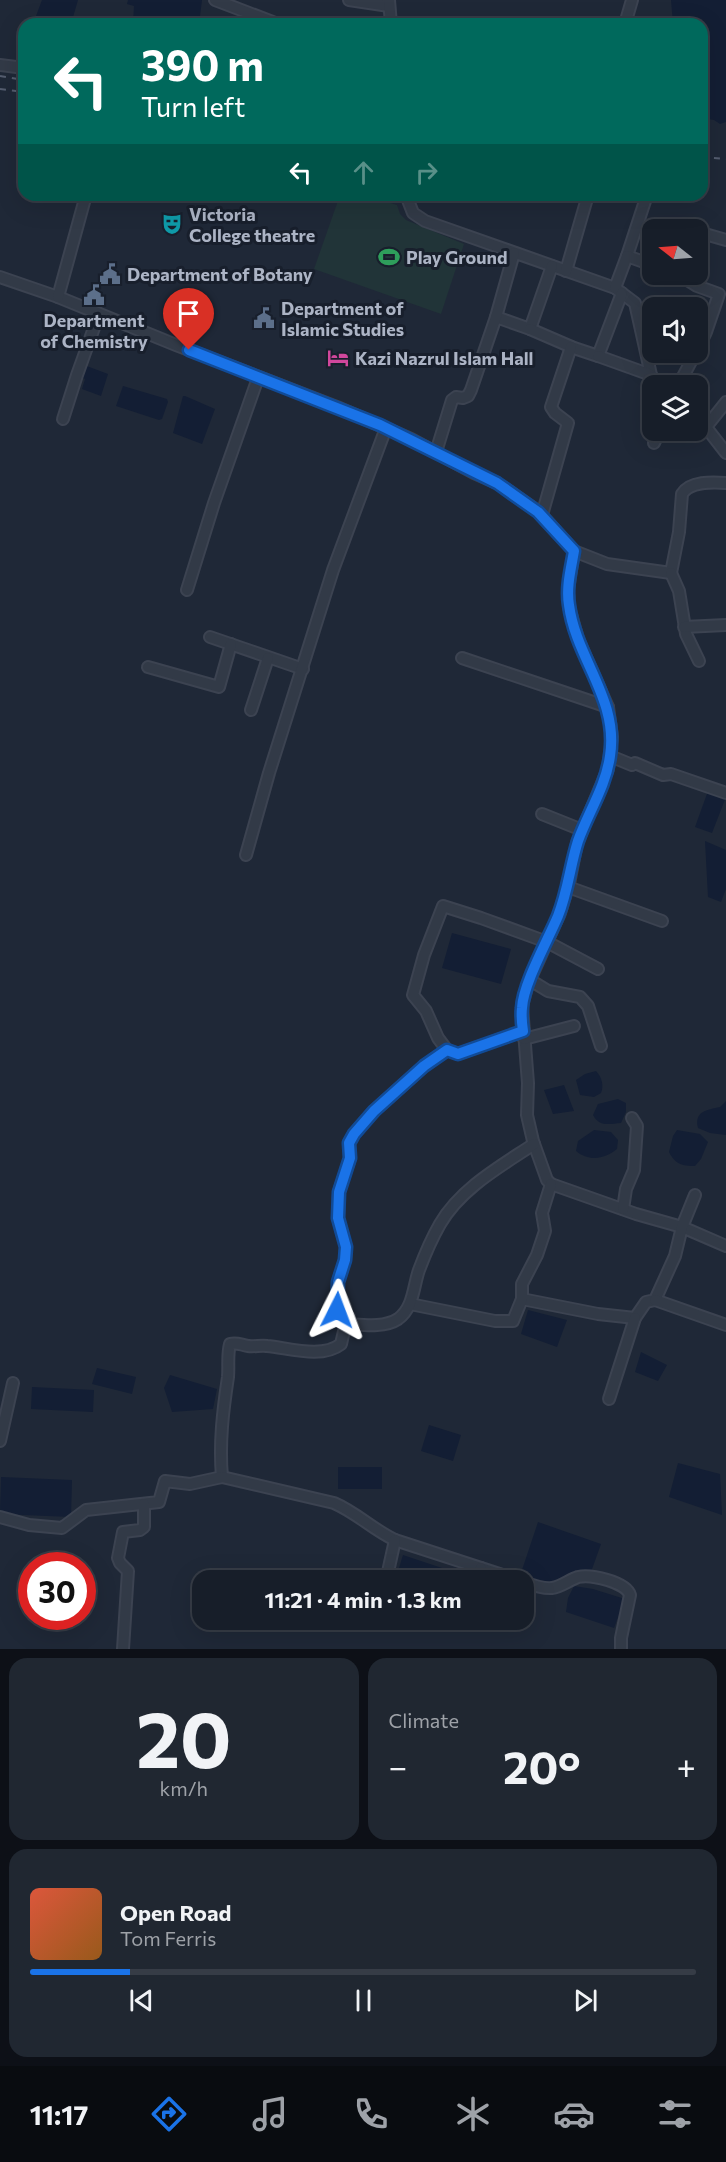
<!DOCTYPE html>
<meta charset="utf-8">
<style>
body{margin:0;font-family:Commissioner,sans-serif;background:#202731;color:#f1f3f6;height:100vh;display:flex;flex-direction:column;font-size:22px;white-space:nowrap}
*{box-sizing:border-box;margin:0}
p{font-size:20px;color:#9ea2a8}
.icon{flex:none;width:33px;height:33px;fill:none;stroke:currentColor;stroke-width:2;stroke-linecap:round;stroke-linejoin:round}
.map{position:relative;height:1649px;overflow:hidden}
.details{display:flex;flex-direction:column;gap:9px;padding:9px;background:#0d1017;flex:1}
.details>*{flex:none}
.hud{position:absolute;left:18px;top:18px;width:690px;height:183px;border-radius:18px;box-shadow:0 6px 24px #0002,0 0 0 2px #363c46;background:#00695c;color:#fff;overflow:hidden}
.needle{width:39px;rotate:287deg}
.buttons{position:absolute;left:642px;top:219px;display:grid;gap:12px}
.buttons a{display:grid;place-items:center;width:66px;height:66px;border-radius:12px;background:#171e29;box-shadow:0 6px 24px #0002,0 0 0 2px #363c46;font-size:30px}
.speed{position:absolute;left:18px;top:1552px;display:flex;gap:12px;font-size:30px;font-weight:700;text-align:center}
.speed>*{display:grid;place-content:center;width:78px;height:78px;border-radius:50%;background:#171e29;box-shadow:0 6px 24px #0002,0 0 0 2px #363c46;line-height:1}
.speed .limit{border:9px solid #d22;background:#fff;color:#111}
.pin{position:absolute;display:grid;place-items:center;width:51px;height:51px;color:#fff;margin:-62px -26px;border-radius:50% 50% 50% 0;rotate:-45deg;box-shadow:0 0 6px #0007}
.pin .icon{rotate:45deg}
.me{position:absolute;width:66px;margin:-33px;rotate:3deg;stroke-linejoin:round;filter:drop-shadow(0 0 4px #0008)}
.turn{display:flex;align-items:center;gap:21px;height:126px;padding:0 24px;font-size:27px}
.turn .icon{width:78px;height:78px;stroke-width:2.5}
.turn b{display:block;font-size:42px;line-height:51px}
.lanes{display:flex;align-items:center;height:57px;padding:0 24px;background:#0003;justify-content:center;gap:30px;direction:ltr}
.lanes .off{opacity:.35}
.big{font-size:45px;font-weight:700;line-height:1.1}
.details .widget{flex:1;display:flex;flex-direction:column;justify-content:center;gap:9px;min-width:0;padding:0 21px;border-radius:18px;background:#202731}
.details .dial{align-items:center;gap:0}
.dial b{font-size:78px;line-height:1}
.song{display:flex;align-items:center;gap:18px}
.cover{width:72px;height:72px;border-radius:9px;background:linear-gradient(135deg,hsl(10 70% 55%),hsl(30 70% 35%))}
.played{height:6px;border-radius:3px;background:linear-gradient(90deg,#1a73e8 15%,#363c46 15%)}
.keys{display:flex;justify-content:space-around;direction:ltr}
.heat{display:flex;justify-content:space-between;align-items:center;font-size:33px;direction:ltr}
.details .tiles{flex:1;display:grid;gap:9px;grid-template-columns:1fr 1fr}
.widget:last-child{grid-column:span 2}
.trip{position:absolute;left:192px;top:1570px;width:342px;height:60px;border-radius:18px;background:#171e29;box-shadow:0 6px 24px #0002,0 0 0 2px #363c46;font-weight:700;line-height:60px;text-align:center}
.dock{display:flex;height:96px;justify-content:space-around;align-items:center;background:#090c10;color:#9ea2a8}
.dock .icon{width:42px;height:42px}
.dock .current{color:#1a73e8}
.dock b{font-size:27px;color:#f1f3f6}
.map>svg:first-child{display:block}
.green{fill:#213438}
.water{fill:#131e34}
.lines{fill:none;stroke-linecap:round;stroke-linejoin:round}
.minor-casing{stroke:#3c4351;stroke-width:14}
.minor{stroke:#323a47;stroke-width:10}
.rail{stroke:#545d6f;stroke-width:2;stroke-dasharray:6 6;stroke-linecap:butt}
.route-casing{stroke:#114b97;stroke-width:15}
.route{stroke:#1a73e8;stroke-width:10}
.labels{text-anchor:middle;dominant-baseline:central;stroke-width:6;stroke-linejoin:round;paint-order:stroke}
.poi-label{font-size:18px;font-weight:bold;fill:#acb4c5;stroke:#181f2c;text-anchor:start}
</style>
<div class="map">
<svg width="726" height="1649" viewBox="0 0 726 1649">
<rect width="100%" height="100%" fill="#1f2837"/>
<path class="green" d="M340,195H363L397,205L400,214L406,220L464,244L441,314L314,269Z"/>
<g class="water">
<path d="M42,0H78L71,24H33Z"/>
<path d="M128,0H202L199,24H133L134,6L127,4Z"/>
<path d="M671,0H726V122L720,124L714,120L702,118V24H673Z"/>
<path d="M84,365L108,374L101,396L82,389L85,379L80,377Z"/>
<path d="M123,386L167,399L168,402L162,419L159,420L116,406Z"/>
<path d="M183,396H185L215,409L202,444L173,433Z"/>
<path d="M708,791L726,797L712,833L695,827Z"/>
<path d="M705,841L726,850V889L721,902L708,897Z"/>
<path d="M452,933L511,949L501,984L442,968Z"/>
<path d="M596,1071C602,1077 604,1086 601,1093L594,1097L580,1095L576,1080L585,1074Z"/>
<path d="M564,1085L574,1111L553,1114L544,1090Z"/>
<path d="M618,1099L626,1103V1112L621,1123C609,1124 599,1127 593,1115L598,1104Z"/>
<path d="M726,1101V1135L710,1133L698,1128C694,1111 707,1110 720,1107Z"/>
<path d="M594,1130L611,1132L618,1140L617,1149C605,1159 589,1162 576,1151L578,1141Z"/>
<path d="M677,1130L700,1134L708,1142L701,1159L695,1166C682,1166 675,1164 669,1152L673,1136Z"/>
<path d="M528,1310L567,1320L557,1347L521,1334Z"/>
<path d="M641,1352L667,1365L658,1381L635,1372Z"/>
<path d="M97,1368L136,1377L132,1394L92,1384Z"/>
<path d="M170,1375L217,1389L213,1409L172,1412L164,1388Z"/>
<path d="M32,1387L94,1390L93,1412L31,1409Z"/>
<path d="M429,1425L461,1435L453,1461L421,1451Z"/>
<path d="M678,1463L720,1474L722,1515L669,1497Z"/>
<rect x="338" y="1467" width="44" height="22"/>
<path d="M1,1477L72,1480L71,1517L0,1514Z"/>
<path d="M538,1522L601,1544L591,1572L566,1576L552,1584L520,1576Z"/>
<path d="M403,1555L469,1577L468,1581H395Z"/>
<path d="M574,1586L593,1589L625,1599L614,1628L566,1612L568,1598Z"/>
</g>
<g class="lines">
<defs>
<g id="minor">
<path d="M215,0L278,24"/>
<path d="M349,0L389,6"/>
<path d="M389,0L391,24"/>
<path d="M625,24L632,0"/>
<path d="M0,65L24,68"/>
<path d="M406,195L413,213L425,221L615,288L635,303L651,375L658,386"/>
<path d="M698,232L726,240"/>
<path d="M627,256L647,195"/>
<path d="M566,271L588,195"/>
<path d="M678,274L697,286L719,294L706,332L698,349"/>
<path d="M0,277L58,297L176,345L337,407L411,439L474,473L497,483L509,491L539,512L574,551L607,564L671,573L679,532L682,494C690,481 712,482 726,483"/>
<path d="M615,288L627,256L652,265"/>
<path d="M58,297L86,195"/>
<path d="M496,317L530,329L552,266"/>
<path d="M530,329L574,348L598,356L622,293"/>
<path d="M598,356L651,375"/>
<path d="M678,386L696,352"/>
<path d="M698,417L726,453"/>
<path d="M63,419L77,375L99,314"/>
<path d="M706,427L726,402"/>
<path d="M654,443L660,430"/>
<path d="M436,452L452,400L456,397L463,398L468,396L471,390L496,317L514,253"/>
<path d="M542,515L568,423L555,413L551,407L571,347"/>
<path d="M574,551L568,590L569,607L578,639L608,707L612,737L608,769L577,843L569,884L560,913L528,984L522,1006L528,1083L527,1115L533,1141L547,1180L551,1184L636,1214L682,1227L726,1246"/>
<path d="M671,573L679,591L686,634L699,661"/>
<path d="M187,590L214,503L258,378"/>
<path d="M684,627L726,625"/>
<path d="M210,637L303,669"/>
<path d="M462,658L608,707"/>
<path d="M148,667L219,687L231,644"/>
<path d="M251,710L268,658"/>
<path d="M610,756L632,765L635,763L663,775L671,774L726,793"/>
<path d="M542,814L582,830"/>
<path d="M246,855L269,773L333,570L386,428"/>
<path d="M568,887L662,921"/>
<path d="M530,980L548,991L580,997L588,1006L601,1046"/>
<path d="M524,1039L574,1026"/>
<path d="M447,1050L438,1038L426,1011L413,995L424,955L443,906L481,918L547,942L598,969"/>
<path d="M623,1209L626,1189L634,1170L637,1126L632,1118"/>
<path d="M522,1299L598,1314L635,1318L646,1302L655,1300L675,1256L682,1227L695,1195"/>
<path d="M655,1300L726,1325"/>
<path d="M410,1304L495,1321H513L522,1299V1284L537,1255L545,1231L542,1213L551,1184"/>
<path d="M348,1324L349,1317L337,1310L338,1282L345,1260L346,1247L338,1218L339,1192L350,1158L349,1143L354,1134L374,1111L424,1066L447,1050L458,1054L523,1031"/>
<path d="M609,1399L635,1318"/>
<path d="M0,1441L13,1383"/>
<path d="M222,1477C219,1443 223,1410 228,1377C229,1366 227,1355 230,1344C237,1342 241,1345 248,1346C254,1347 261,1345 267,1346C289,1348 322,1359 341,1344L344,1331L348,1324C364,1325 384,1328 398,1319C414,1307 413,1287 419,1270C425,1254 432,1238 440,1224C461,1188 501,1166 534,1144"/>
<path d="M0,1517L29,1525L62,1528L86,1510L159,1502L165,1481L190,1484L222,1477L334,1503C357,1513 372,1529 395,1540L521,1581"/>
<path d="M386,1581L395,1540"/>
<path d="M477,1581L481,1568"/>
<path d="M524,1582C532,1585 542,1589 552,1588C561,1587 569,1580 578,1577C591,1574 626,1582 630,1595L621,1638V1649"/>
<path d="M123,1649L128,1571L120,1563L118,1558L123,1532L140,1530L144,1527V1504"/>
</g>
</defs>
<use href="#minor" class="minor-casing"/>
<use href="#minor" class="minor"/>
<g class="rail">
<path d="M0,76L24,80"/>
<path d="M0,89L24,92"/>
<path d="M702,157L726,159"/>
</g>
</g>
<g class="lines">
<defs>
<path id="route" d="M189,350L380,425L497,483L538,512L574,551C571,569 566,587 569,605C576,659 619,699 610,756C606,786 588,813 578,841C570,866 568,891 558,916C548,940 523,984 522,1008C521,1016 522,1024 523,1031L458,1054L447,1050L424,1066L374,1111L354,1134L349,1143L350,1158L339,1192L338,1218L346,1247L345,1260L338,1282L337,1310"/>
</defs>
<use href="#route" class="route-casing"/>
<use href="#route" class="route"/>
</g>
<defs>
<symbol id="theatre-bare" viewBox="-9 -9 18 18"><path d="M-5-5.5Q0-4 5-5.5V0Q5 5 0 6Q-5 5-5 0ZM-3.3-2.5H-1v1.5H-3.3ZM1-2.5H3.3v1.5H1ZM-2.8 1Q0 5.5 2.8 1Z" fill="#0f9aa8" stroke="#181f2c" stroke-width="2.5" paint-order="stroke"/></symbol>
<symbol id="stadium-bare" viewBox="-9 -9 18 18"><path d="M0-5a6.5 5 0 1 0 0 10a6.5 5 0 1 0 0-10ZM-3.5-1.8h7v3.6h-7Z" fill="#2e9e5b" stroke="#181f2c" stroke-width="2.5" paint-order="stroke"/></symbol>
<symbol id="civic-bare" viewBox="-9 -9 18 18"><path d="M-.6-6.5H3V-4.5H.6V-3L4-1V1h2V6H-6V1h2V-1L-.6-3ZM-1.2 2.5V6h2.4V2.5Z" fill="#5c6f8a" stroke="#181f2c" stroke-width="2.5" paint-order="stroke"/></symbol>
<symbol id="hotel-bare" viewBox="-9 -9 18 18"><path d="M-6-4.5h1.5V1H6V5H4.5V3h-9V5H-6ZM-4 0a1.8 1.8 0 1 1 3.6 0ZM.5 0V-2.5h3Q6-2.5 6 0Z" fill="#d1479c" stroke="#181f2c" stroke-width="2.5" paint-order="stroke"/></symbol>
</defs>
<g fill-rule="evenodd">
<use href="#theatre-bare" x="157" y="209" width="30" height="30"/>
<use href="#stadium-bare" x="374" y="242" width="30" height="30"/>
<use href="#civic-bare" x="95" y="259" width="30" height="30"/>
<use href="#civic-bare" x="79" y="280" width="30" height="30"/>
<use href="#civic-bare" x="249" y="303" width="30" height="30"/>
<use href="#hotel-bare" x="323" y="343" width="30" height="30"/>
</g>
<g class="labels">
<g class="poi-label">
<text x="189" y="214">Victoria<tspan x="189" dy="21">College theatre</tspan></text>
<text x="406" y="257">Play Ground</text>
<text x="127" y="274">Department of Botany</text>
<text x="281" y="308">Department of<tspan x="281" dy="21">Islamic Studies</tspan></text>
<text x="94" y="320" text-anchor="middle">Department<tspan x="94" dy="21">of Chemistry</tspan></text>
<text x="355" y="358">Kazi Nazrul Islam Hall</text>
</g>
</g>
</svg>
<div class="buttons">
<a><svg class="needle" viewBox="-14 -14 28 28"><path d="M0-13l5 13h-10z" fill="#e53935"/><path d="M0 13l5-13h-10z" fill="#9ea2a8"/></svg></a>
<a><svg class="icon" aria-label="sound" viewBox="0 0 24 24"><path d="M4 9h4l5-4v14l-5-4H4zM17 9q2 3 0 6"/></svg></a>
<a><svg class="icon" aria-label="layers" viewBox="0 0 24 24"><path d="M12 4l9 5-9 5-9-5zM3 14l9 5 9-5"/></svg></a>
</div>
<div class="speed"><div class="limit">30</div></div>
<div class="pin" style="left:189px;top:350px;background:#d93025"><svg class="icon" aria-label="arrive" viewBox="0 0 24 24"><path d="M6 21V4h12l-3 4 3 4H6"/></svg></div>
<svg class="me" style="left:337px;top:1310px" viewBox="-20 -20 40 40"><path d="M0-17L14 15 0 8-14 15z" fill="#1a73e8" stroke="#fff" stroke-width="4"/></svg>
<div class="trip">11:21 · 4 min · 1.3 km</div>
<div class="hud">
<div class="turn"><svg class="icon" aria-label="left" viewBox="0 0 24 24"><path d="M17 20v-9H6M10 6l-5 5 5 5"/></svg><div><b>390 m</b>Turn left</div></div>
<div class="lanes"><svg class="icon" aria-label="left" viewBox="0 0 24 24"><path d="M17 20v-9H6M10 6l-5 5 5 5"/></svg><svg class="icon off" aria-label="ahead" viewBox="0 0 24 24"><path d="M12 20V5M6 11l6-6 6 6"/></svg><svg class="icon off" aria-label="right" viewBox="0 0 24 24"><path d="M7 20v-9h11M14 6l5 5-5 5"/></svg></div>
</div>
</div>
<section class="details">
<div class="tiles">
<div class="widget dial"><b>20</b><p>km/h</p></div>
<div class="widget"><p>Climate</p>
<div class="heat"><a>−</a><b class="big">20°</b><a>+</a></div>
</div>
<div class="widget">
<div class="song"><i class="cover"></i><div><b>Open Road</b><p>Tom Ferris</p></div></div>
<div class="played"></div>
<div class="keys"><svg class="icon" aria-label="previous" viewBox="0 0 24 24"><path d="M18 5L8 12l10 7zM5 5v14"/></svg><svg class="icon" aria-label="pause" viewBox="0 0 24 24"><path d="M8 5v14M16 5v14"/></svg><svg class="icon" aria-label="next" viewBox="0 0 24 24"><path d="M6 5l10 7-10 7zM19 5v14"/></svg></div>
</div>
</div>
</section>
<nav class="dock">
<b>11:17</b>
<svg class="icon current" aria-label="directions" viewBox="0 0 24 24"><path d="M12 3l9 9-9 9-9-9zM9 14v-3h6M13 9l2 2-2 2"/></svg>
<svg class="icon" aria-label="music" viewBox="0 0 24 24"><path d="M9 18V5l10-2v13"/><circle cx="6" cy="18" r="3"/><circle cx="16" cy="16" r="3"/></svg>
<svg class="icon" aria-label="phone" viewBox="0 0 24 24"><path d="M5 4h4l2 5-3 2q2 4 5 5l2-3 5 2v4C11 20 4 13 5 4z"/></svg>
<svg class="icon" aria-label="climate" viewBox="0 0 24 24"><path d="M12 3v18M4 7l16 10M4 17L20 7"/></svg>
<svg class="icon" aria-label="car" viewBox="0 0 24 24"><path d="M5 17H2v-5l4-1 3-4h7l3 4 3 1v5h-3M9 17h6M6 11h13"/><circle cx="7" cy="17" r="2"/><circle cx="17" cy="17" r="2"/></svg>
<svg class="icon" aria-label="filters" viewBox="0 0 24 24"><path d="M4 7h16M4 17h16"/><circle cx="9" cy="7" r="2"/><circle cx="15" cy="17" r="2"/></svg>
</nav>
